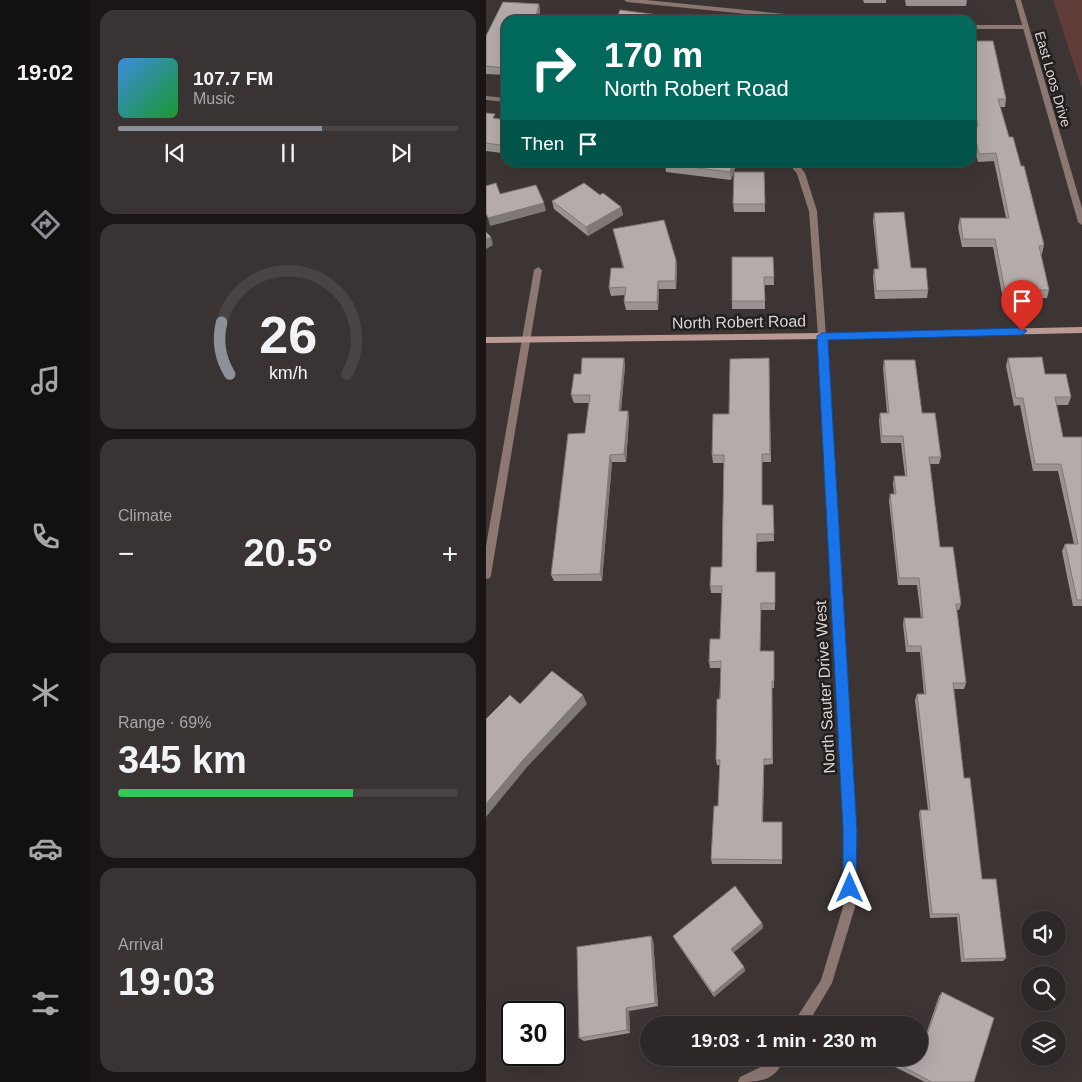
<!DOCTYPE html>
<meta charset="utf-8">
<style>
body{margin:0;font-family:Arial,sans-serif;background:#393433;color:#f1f3f6;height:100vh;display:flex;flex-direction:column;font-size:19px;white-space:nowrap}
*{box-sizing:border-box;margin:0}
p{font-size:16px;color:#a7a6a7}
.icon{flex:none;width:28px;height:28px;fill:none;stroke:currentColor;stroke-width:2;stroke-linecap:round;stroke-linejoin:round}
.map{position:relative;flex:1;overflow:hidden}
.sheet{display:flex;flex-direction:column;gap:10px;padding:10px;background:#191615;width:396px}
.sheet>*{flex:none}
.guide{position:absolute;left:15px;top:15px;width:475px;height:152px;border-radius:15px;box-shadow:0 5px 20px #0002,0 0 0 1px #484444;background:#00695c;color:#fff;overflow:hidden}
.fabs{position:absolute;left:535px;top:911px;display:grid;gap:10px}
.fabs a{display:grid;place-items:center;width:45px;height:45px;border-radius:50%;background:#2d2827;box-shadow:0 5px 20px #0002,0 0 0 1px #484444;font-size:25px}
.speed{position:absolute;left:15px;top:1001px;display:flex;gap:10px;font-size:25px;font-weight:700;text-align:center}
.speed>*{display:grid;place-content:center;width:65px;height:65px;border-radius:50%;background:#2d2827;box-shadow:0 5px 20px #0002,0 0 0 1px #484444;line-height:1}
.speed .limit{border:2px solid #111;border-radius:8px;background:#fff;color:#111}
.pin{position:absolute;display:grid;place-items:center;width:42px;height:42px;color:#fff;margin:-51px -21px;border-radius:50% 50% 50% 0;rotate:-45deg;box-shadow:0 0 5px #0007}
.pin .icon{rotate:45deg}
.me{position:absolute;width:55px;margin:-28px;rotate:0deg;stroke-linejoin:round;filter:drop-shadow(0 0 4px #0008)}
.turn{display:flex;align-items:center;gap:18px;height:105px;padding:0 20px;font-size:22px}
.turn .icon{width:65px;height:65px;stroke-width:2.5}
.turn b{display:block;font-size:35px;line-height:42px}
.then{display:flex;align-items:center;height:48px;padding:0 20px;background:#0003;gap:10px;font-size:19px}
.big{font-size:38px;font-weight:600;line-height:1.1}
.sheet .widget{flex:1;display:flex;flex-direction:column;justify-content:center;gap:8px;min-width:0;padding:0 18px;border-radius:15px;background:#393433}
.sheet .dial{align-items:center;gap:0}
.dial svg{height:130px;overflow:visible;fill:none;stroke:#484444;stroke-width:7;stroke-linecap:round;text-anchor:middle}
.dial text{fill:#f1f3f6;stroke:none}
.song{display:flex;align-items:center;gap:15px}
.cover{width:60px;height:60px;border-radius:8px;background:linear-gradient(135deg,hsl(210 70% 55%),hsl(130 70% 35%))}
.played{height:5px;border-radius:2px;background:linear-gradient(90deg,#8c9099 60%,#484444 60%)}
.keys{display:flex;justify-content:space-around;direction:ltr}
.heat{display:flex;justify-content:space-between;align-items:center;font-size:28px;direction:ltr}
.charge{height:8px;border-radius:4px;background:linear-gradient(90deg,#34c759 69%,#484444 0)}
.trip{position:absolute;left:154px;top:1016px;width:288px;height:50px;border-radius:25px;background:#2d2827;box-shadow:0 5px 20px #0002,0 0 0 1px #484444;font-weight:600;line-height:50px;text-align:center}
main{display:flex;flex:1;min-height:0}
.dock{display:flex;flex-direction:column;width:90px;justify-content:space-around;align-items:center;background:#121010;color:#a7a6a7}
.dock .icon{width:35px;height:35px}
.dock .on{color:#8c9099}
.dock b{font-size:22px;color:#f1f3f6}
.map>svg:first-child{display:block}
.green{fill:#603d38}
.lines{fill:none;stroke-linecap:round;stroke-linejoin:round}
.minor{fill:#8d7773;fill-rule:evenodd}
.tertiary{fill:#8d7773;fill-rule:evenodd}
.secondary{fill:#bc9a94;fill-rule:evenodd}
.wall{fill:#9b9392}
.shaded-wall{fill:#7e7877}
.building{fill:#b4abaa;stroke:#7e7877}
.route{fill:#1a73e8;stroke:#114b97}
.labels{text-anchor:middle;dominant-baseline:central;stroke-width:5;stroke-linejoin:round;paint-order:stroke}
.far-street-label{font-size:14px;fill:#d9d5d4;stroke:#211e1d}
.street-label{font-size:16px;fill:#d9d5d4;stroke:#211e1d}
</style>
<main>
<nav class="dock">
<b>19:02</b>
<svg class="icon on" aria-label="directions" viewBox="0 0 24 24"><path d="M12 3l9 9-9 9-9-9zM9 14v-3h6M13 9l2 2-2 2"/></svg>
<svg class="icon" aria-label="music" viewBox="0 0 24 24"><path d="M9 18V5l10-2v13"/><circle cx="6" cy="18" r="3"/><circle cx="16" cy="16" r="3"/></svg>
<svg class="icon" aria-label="phone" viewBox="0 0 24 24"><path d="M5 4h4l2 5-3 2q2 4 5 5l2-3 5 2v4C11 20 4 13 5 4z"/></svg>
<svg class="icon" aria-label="climate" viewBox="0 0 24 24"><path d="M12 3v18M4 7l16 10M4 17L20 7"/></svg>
<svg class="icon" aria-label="car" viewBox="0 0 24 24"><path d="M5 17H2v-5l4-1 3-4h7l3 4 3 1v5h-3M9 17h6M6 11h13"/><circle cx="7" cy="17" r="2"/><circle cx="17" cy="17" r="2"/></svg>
<svg class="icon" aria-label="filters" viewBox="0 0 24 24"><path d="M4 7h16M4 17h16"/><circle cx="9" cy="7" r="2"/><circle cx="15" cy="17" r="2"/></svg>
</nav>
<section class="sheet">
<div class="widget">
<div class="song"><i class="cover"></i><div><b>107.7 FM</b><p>Music</p></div></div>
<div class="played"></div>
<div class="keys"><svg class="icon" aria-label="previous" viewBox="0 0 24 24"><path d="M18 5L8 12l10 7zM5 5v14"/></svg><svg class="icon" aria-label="pause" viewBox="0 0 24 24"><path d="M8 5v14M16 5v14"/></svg><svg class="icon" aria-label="next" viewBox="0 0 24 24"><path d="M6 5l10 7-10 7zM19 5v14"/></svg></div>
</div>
<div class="widget dial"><svg viewBox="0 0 100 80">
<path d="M14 69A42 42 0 1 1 86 69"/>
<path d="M14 69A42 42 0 0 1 9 37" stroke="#8c9099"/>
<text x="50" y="56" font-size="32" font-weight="700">26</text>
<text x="50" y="72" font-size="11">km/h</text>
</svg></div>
<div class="widget"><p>Climate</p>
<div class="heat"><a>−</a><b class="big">20.5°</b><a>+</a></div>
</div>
<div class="widget"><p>Range · 69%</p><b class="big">345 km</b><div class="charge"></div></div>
<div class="widget"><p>Arrival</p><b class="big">19:03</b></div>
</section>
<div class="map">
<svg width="596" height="1082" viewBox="0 0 596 1082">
<rect width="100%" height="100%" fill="#3c3534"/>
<path class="green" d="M567,0H596V89Z"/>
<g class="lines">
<g class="minor">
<path d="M138,0H160L339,18L342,20H319L141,2Z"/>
<path d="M485,25H539L542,27L539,29H485Z"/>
<path d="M0,96L20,98V102L0,100Z"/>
<path d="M302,162H310L319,173L331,211L340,336L370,829L369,907L346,983L321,1025H306L335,980L357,907L358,829L332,336L323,211L311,174Z"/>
<path d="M52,267L56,270L5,575L4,578L0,579V546L48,270Z"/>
<path d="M284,1058H299C289,1081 275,1082 252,1082L254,1077L279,1065Z"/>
</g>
<path class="tertiary" d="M529,0H535L596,208V225L592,222Z"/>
<path class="secondary" d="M596,327V333L336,339L0,343V337L336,333Z"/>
</g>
<g class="wall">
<path d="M377,0H400V3H378Z"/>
<path d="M419,0H481L480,6H420Z"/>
<path d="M17,2L53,4L54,11L52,20H20V75L0,74V36Z"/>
<path d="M485,41L520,99L519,107H514L523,137L558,245L556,254H555L563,290L561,298L517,299L507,247H476L472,227L474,218H520L508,161L492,162L485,135L487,127L489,126L485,108Z"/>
<path d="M0,113L10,119L20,120V148H19L16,153L0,151Z"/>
<path d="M180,162H251L245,180L180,172L179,164Z"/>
<path d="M278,172L279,212H248L247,204Z"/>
<path d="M114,195L135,207L137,215L102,236L68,209L66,201Z"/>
<path d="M388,213L425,268L442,290L441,298L389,299L387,277L388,269H392L387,221Z"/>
<path d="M127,229L190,260L191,268L190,289H173L172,310H140L138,302L139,295L125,296L123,288L137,268Z"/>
<path d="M287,257L288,285H279V309H246V301Z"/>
<path d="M138,358L139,366L135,411H142L143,419L140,462H126L116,581H68L65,575L99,433L103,403H88L85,395L95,374Z"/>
<path d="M283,358L285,462H276V505H287L288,541L271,542V572H289V610H275L274,651H288V688H286L287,764L278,765L277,822H296V864H226L225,859L232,806L234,765H231L230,760L235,668H224L223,662L234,639L236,593H225L224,586L236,567L238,463H227L226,455L243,414Z"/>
<path d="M522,358L559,374L585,397L582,405H570L577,437H596V606H587L576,551L579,544H588L572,471H547L534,405L528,406L520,366Z"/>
<path d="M398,360L436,413L455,457L453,464H444L454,547L475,604L473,610H471L480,683L478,689H468L478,778L496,879L520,958L517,961L475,962L471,917L444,918L433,814L434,810H442L429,700L431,694H438L434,652H420L417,624L418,618H435L431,585H412L403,501L404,494H408L407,484L408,476H419L415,443H395L393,421L394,413H401L397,368Z"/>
<path d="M276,923L277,928L247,953L258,967L259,971L228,997L189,940L187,936Z"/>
<path d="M165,936L167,940L172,1006L143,1011L144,1033L98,1041L93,1038Z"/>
<path d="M456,992L488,1082H439L405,1065L408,1058H432L453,996Z"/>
</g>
<g class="shaded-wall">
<path d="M53,4L54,11L52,20H49Z"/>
<path d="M16,140L19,148L16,153L14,145Z"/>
<path d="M247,162H251L245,180L244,172Z"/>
<path d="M58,203L60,211L4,226L2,218Z"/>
<path d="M135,207L137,215L102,236L100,227Z"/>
<path d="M5,237L7,245L0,249V239Z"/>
<path d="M190,260L191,268L190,289L189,281Z"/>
<path d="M172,281L173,289L172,310L171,302Z"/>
<path d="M138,358L139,366L134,419L133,411Z"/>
<path d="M142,411L143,419L140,462L138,454Z"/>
<path d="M124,455L126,462L116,581L114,574Z"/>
<path d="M97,695L101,704L41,767L0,817V804L37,760Z"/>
<path d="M276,923L277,928L246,954L245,949Z"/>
<path d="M165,936L167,940L172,1006L169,1003Z"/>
<path d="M258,967L259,971L228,997L227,993Z"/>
<path d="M140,1008L143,1011L144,1033L141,1030Z"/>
</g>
<g class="building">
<path d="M17,2L53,4L49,20H20V68L0,66V36Z"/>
<path d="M134,10L173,15L171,18L202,20H130Z"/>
<path d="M485,41H507L520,99H512L523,137H527L535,166H538L558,245L553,246L563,290L519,291L509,239H477L474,218H523L510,153L493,154L487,127L492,126L485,93Z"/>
<path d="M0,113L9,114L7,118L20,120V140H16L14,145L0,143Z"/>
<path d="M181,162H247L244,172L179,164Z"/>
<path d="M248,172H278L279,204H247Z"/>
<path d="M10,183L14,194L50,185L58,203L2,218L0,213V186Z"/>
<path d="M98,183L114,195L117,193L135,207L100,227L66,201Z"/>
<path d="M418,212L425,268H440L442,290L390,291L388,269H393L388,213Z"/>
<path d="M178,220L190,260L189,281H172L171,302H138L140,287L123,288L125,268H138L127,229Z"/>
<path d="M0,232L5,237L0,239Z"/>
<path d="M246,257H287L288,277H278L279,301H246Z"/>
<path d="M556,357L559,374H580L585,397H569L577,437H596V600H591L579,544H592L575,464H549L537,398H530L522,358Z"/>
<path d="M96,358H138L133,411H142L138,454L124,455L114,574L65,575L82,434L99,433L104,395H85L88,374H95Z"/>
<path d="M283,358L284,454H276V505H287L288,534H271L270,572H289V603H275L274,651H288V681H286V759H278L276,822H296V860L225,859L228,806H232L234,760H230L231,699H234L235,661L223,662L224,639H234L236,586H224L225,567H236L238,455H226L227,414H243L244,359Z"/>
<path d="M398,360H429L436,413H449L455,457H443L454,547H467L475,604H470L480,683H467L478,778H484L496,879H510L520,958L478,959L473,914H446L434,810H444L431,694H440L435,646H422L418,618H437L433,578H413L404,494H410L408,476H421L417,436H396L394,413H403Z"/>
<path d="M66,671L97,695L37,760L0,804V719L24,695L34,704Z"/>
<path d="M249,886L276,923L245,949L258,967L227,993L187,936Z"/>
<path d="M165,936L169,1003L140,1008L141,1030L93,1038L91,947Z"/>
<path d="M456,992L508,1018L488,1082H446L408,1062L409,1058H432V1028L442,1032Z"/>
<path d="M422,1022L427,1025H421Z"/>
</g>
<path class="route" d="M536,328L541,331L536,335L342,340L371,830L370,888L368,893L364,895L359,893L357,888V830L331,336L336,333Z"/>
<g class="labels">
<g class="far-street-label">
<text transform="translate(567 79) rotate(74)">East Loos Drive</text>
</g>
<g class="street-label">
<text transform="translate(253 322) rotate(-1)">North Robert Road</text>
<text transform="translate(339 687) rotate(-93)">North Sauter Drive West</text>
</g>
</g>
</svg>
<div class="fabs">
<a><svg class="icon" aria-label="sound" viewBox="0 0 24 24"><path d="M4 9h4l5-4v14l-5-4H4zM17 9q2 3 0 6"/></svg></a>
<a><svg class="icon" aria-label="search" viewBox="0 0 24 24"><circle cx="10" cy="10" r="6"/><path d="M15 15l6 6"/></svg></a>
<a><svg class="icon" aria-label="layers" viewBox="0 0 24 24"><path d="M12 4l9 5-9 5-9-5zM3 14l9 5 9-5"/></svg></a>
</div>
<div class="speed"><div class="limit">30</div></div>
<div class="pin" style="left:536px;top:331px;background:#d93025"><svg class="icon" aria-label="arrive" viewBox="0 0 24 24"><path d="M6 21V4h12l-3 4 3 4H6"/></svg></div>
<svg class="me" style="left:364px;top:888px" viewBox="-20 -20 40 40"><path d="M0-17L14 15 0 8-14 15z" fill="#1a73e8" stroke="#fff" stroke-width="4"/></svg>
<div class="trip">19:03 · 1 min · 230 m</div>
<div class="guide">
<div class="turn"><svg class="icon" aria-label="right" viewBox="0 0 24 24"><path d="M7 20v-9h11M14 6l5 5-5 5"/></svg><div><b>170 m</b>North Robert Road</div></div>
<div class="then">Then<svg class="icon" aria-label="arrive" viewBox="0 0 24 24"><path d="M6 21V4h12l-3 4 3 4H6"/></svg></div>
</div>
</div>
</main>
